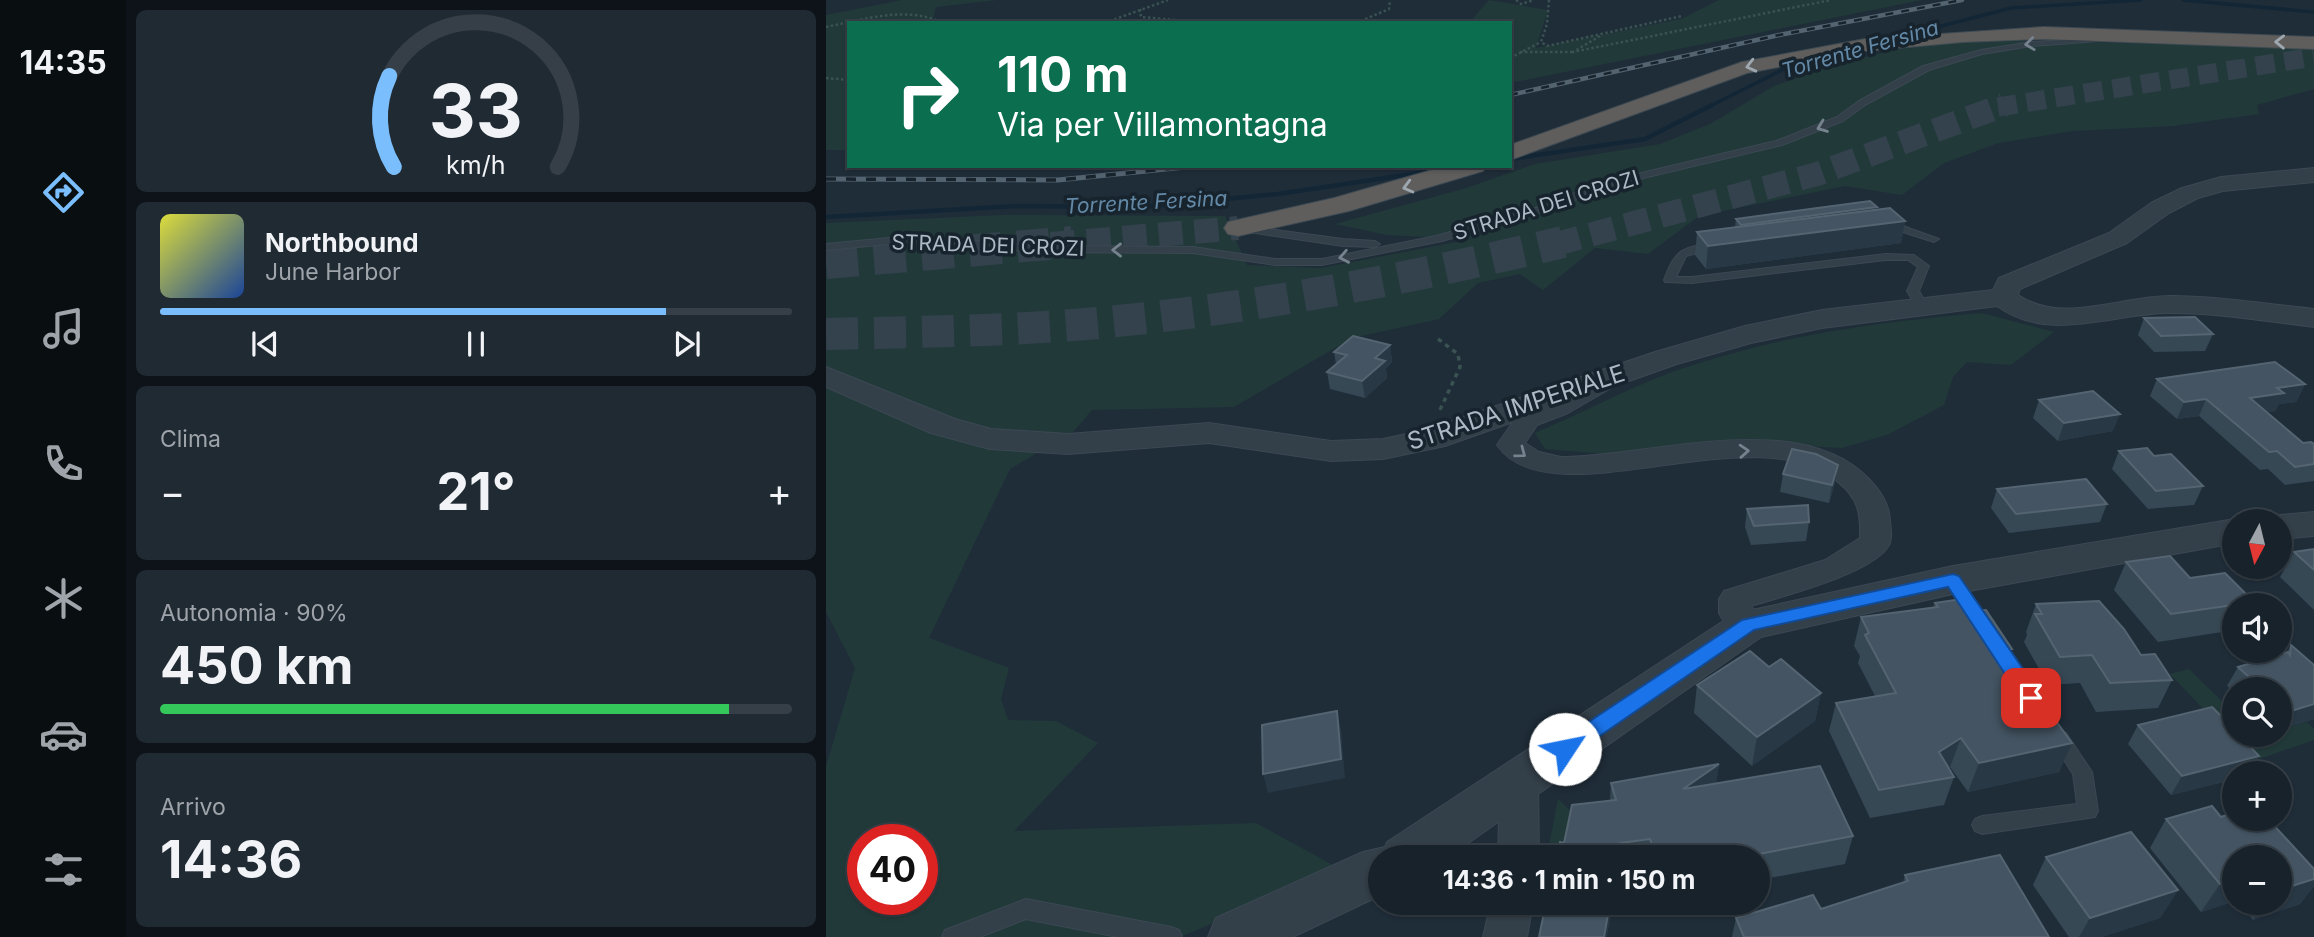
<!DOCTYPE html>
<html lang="it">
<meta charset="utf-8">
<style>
body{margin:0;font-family:Inter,sans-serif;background:#202a33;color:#f1f3f6;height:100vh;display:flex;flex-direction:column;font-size:26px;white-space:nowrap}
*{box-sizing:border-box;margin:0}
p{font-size:23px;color:#9ea4a9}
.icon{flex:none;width:38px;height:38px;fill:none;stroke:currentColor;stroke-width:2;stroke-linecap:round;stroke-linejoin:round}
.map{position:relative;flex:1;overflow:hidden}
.panel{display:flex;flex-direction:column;gap:10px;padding:10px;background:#0d1318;width:700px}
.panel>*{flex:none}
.hud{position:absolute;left:21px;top:21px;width:665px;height:147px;border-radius:0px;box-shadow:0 2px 5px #0004,0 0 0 2px #363f47;background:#0b6e4f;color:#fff;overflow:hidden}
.needle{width:46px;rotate:187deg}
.fabs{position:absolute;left:1396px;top:509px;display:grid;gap:14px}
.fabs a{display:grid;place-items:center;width:70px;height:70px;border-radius:50%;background:#17222b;box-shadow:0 2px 5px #0004,0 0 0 2px #363f47;font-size:35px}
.speed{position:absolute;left:21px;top:824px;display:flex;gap:14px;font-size:35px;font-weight:700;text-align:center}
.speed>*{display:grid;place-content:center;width:91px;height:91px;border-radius:50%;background:#17222b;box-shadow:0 2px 5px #0004,0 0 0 2px #363f47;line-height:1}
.speed .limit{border:10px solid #d22;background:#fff;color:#111}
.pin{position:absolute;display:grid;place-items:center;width:60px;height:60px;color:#fff;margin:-30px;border-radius:14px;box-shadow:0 4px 10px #0006}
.me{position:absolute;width:77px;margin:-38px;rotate:56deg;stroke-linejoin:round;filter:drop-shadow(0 0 5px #0008)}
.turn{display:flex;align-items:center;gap:24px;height:147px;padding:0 35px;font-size:32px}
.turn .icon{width:91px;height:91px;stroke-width:2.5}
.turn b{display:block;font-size:49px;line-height:60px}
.big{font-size:52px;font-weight:700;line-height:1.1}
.panel .tile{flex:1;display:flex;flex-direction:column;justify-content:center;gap:10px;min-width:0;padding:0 24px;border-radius:10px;background:#202a33}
.panel .dial{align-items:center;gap:0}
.dial svg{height:182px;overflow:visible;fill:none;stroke:#363f47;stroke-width:7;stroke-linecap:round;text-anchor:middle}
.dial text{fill:#f1f3f6;stroke:none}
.song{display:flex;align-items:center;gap:21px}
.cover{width:84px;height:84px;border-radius:10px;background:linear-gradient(135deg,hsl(60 70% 55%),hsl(220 70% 35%))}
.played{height:7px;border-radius:4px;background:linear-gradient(90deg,#7abefd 80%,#363f47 80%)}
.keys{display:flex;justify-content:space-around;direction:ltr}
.heat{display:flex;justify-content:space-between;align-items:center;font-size:38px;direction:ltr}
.charge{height:10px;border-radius:5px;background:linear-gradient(90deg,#34c759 90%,#363f47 0)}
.trip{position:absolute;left:542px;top:845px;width:402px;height:70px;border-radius:35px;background:#17222b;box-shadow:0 2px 5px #0004,0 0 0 2px #363f47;font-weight:700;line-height:70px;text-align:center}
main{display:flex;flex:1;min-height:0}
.dock{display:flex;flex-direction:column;width:126px;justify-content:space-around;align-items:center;background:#090e11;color:#9ea4a9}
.dock .icon{width:49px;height:49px}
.dock .on{color:#7abefd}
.dock b{font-size:32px;color:#f1f3f6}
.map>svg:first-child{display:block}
.green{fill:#213a39;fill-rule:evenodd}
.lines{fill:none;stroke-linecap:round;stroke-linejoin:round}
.stream-far1{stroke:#132636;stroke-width:3.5}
.stream{stroke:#132636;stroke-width:4.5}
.trunk-tunnel-far2{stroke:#34424e;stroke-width:19;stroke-dasharray:19 10;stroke-linecap:butt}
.trunk-tunnel-far1{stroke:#34424e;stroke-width:24;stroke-dasharray:24 12;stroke-linecap:butt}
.trunk-tunnel{stroke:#34424e;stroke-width:32;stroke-dasharray:32 16;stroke-linecap:butt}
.service-casing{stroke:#3c4853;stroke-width:2}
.minor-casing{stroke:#3c4853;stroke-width:2}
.tertiary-casing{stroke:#3c4853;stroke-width:2}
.trunk-casing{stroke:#3d4a53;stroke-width:2}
.path-far1{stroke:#3a5251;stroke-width:2.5;stroke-dasharray:2.5 2.5;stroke-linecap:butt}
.path{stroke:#3a5251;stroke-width:3.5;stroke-dasharray:4.5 4.5;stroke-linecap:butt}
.service{fill:#333f49;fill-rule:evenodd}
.minor{fill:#333f49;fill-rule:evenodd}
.tertiary{fill:#333f49;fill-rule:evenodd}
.trunk{fill:#605e5c;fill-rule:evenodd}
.rail-far1-casing{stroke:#546370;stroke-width:4.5}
.rail-casing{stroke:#546370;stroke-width:5}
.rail-far1{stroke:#18242d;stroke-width:2.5;stroke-dasharray:8;stroke-linecap:butt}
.rail{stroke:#18242d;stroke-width:3.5;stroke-dasharray:10;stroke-linecap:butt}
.wall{fill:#374855}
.shaded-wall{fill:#283845}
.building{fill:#445462;stroke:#546471;stroke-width:2}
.oneway{stroke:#9ea8b1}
.oneway2{stroke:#76838e}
.route{fill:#1a73e8;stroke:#114b97;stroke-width:2}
.labels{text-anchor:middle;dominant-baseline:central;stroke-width:7;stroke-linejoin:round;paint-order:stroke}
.far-water-label{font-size:21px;font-style:italic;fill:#6389a7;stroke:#18242d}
.far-street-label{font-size:21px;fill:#adbac6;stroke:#18242d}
.street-label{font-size:24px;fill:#adbac6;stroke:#18242d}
</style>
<main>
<nav class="dock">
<b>14:35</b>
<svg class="icon on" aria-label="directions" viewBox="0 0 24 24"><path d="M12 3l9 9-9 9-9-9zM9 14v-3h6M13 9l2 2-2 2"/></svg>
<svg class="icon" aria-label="music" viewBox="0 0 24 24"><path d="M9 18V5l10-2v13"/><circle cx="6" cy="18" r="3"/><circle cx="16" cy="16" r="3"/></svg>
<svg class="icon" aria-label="phone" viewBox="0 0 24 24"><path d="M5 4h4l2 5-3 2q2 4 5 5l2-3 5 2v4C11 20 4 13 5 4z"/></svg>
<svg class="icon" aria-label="climate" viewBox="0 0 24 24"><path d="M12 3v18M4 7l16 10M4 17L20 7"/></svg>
<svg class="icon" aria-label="car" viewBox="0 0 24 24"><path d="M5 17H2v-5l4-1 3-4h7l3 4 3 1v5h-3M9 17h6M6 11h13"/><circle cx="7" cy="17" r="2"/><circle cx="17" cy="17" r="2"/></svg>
<svg class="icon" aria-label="filters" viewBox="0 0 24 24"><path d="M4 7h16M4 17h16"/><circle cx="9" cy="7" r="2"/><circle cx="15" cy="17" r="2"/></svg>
</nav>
<section class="panel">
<div class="tile dial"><svg viewBox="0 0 100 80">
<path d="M14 69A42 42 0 1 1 86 69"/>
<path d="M14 69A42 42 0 0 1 12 29" stroke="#7abefd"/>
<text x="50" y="56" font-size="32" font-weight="700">33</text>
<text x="50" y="72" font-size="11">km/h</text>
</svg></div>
<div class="tile">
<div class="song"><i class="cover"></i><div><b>Northbound</b><p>June Harbor</p></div></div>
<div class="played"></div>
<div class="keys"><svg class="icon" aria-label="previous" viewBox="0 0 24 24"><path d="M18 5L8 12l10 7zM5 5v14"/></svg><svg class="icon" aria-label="pause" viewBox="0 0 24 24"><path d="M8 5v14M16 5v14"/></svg><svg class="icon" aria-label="next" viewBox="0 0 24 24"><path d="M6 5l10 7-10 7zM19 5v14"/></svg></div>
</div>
<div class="tile"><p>Clima</p>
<div class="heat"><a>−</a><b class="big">21°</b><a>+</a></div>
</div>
<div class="tile"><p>Autonomia · 90%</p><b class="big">450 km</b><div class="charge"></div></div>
<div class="tile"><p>Arrivo</p><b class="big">14:36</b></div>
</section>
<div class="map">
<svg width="1488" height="937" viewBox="0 0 1488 937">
<rect width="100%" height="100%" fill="#1f2d39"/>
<g class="green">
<path d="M76,0H171L110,7L106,23H23V150H0V15Z"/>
<path d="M663,0L722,10L710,48L855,19L893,0H1096L684,83V23H643Z"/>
<path d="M1154,40L1488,47V89L1431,105L1433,114L1347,126L1247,131L1172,143L1118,163L1076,195L1019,186L873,216L822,254L769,248L717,290L694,274L652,283L613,319L526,338L408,407L266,410L248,431L184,469L103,638L183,668L175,699L182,720L230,721L272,743L188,831L430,823L516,870L354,937H0V767L29,668L0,612V223L178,215L399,216L421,265L495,268L646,239L561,235L509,224L637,189L709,164L834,144L884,124L948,86L1009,64L1073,49ZM37,840H96V900H37Z"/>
<path d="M1156,313L1228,332L1185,365L1141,362L1127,377L1118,405L1063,434L1016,448L896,441L782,454L719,449L709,433C755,414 800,389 846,372C953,335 1045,323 1156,313Z"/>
<path d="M1363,669L1409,714V735H1428L1440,746L1452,742L1445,735H1454V730L1481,722L1488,729V740L1427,761L1344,674Z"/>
<path d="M732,799L758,824L734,857L723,846Z"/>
</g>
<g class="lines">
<g class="stream-far1">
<path d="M1357,0L1488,12"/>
<path d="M1065,39L1185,8L1315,0"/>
<path d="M882,107L972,62"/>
</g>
<g class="stream">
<path d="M684,159L819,139L886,105"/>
<path d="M0,217L190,206L316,207L452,194L606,171"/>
</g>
<path class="trunk-tunnel-far2" d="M1172,107L1488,57"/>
<g class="trunk-tunnel-far1">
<path d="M225,244L412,228"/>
<path d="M730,244L991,174L1178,105"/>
</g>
<g class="trunk-tunnel">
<path d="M0,263L246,242"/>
<path d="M0,334C87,332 174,331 260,324C421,310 581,279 737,242"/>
</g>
<defs>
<g id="service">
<path d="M1271,38L1273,41L1205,46L1156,54L1103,70L1039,105L1017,121L956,145L767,190L740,205L616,241L496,265H449L367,253L211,252L84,242L0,250V244L84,236L211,246L367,247L449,259H496L610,236L734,201L761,186L950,141L1011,117L1033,101L1097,66L1155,50L1205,42Z"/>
<path d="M1058,222H1066L1113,239L1108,242L1058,226Z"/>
<path d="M420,226L517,239L549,241L554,244L549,247L517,246L416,231V227Z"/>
<path d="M885,243L889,244V248L860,256L850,277H866L1060,254L1088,255L1103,266L1093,291L1102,307L1100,309H1092L1081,291L1092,267L1082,260H1060L866,283L839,282L838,280C848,251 856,247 885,243Z"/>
<path d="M1233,730L1240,733L1266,772L1272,811L1269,817L1156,834L1149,831L1146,825L1149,819L1156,816L1251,804L1247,774L1224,738L1226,733Z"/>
<path d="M200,899L345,927L353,930L356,937H292L200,919L154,937H116L119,930Z"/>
</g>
<g id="minor">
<path d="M776,375L785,378L789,383L785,388L742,413L711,425L699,443L713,452L735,457C824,457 975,406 1044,480C1055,492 1064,505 1064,522C1065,528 1066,537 1064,543C1053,572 954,597 925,606L940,625L935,634C916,639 902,630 893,613V599L898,591L999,560L1034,538C1035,513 1032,498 1012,482C930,411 725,523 671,445L693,413Z"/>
<path d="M693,764L707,769L712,780L713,858H672L674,780L679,769Z"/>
<path d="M665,903H707L701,937H657Z"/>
</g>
<g id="tertiary">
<path d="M1488,168V182L1397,191L1372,198L1343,213L1301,243L1194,289L1192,295C1237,325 1294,296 1344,296C1392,296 1440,304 1488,309V327C1440,321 1392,313 1344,313C1286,313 1223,344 1171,306L996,328L925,343L851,364L619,446L557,459L505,461L383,443L242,454L164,449L105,433L0,387V367L129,419L165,429L242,434L383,423L505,441L557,439L599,430L829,352L919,326L996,310L1167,290L1173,278L1283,233L1325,203L1356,188L1395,177Z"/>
<path d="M1488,512V536L1454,539V522H1439L1454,515Z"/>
<path d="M1409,519L1420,522H1409V543L1127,594L935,637L621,858H555V895L467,937H382L390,918L537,852L559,847L561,842L908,614L1127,566Z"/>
</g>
<g id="trunk">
<path d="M1218,27L1488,37V49L1218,39L1137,42L1039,51L921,73L684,160V145L916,62L1039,39Z"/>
<path d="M620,166H660L657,171L523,211L412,236L402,234L398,228L402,222L508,198Z"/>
</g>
</defs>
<use href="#service" class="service-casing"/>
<use href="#minor" class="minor-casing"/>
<use href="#tertiary" class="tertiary-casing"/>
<use href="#trunk" class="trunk-casing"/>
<g class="path-far1">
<path d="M690,0L695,4L708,0"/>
<path d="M723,0L721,24L715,42L721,46L856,16"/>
<path d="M314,9L315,17L384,23"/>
<path d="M276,23L284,21"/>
<path d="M289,23L284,21L342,0"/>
<path d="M530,23L563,9L564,0"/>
<path d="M0,27C35,20 76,7 110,20L107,23"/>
<path d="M774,36L747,52L1005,0"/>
<path d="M694,52H747"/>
<path d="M684,58L715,42"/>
<path d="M0,78L23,80"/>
</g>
<path class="path" d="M612,339L632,354L634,367L612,414"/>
<use href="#service" class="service"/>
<use href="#minor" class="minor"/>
<use href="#tertiary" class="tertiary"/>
<use href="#trunk" class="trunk"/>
<defs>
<path id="rail-far1" d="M684,95L953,35L1136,0"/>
<path id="rail" d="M0,179L232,180L370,166"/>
</defs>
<use href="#rail-far1" class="rail-far1-casing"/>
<use href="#rail" class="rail-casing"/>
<use href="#rail-far1" class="rail-far1"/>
<use href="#rail" class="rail"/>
</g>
<g class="wall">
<path d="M1051,207V210L1079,221L1075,243L880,269L869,255L871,232L909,227L910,219Z"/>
<path d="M1318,318L1387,334L1379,351L1328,352L1312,335Z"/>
<path d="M564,345L566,362L560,368L561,378L539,398L504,389L501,372L510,364L508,352Z"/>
<path d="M1331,379L1479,384L1470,402L1453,404L1449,411L1441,412L1477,443L1488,444V481L1459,485L1442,469L1434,470L1373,416L1351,419L1324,396Z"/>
<path d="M1213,400L1287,431L1232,441L1207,418Z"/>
<path d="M1293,451L1328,456L1377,486L1368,505L1322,509L1286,469Z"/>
<path d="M957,474L1009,483L1003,503L954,492Z"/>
<path d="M1171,489L1281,504L1274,522L1183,533L1165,508Z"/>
<path d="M921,509L983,522L980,541L925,545L919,527Z"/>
<path d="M1488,549V610L1454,577L1468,552Z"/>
<path d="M1300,562L1364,578L1428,602L1426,606H1409V630L1332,642L1288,590Z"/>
<path d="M1109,603L1150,611L1186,649L1183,658L1246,743L1233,772L1142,792L1124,767L1123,768L1128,777L1118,805L1044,818L1003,731L1010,703L1049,696L1032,663L1034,656L1028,646L1035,617L1107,607Z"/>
<path d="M1210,604L1315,655L1346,680L1332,708L1270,712L1254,683L1222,685L1198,642L1201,635L1200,632Z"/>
<path d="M1465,645L1488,665V719L1454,730V690H1409V693L1401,686L1412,667L1461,652Z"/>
<path d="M943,667L995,693L989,721L926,766L868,713L871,685Z"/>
<path d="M1312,725L1433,756L1422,774H1409V779L1345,795L1302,744Z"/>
<path d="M893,764L890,783L1027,836L1019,864L933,880V858H730L738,843L784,800L785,783Z"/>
<path d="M1340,819L1488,869V886L1474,904L1427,920L1413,903H1454V858H1409V901L1375,912L1324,848Z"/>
<path d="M1220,857L1352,890L1334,918L1276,937H1243L1207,885Z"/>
<path d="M1079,875L1223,937H906L910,918L995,909L1077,883Z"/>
</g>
<g class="shaded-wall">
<path d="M1051,207L1049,220L914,238L915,225Z"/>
<path d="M1079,221L1075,243L880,269L882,246Z"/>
<path d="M564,345L566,362L560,368L561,378L539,398L536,381L549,358Z"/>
<path d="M1479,384L1470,402L1453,404L1449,411L1416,416L1424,398L1451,388Z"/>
<path d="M1380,399L1373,416L1351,419L1358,402Z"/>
<path d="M1294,414L1287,431L1232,441L1238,423Z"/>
<path d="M1012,465L1009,483L1003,503L1006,485Z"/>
<path d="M995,693L989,721L926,766L931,737Z"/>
<path d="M1488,704V719L1454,730V724L1462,712Z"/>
<path d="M511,711L515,730L519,778L442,793L437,774Z"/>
<path d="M1135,738L1124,767L1103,780L1113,752Z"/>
<path d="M1246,743L1233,772L1142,792L1153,763Z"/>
<path d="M1433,756L1422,774H1409V779L1345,795L1356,776Z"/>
<path d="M893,764L889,792L857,789Z"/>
<path d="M1409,879V901L1375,912L1394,884Z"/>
<path d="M1488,879V886L1474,904L1427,920L1439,903H1454V890Z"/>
<path d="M1352,890L1334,918L1276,937H1253L1264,918Z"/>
<path d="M784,903H787L781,937H778Z"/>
</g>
<g class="building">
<path d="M1044,201L1051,207L915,225L910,219Z"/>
<path d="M1064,208L1079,221L882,246L871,232Z"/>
<path d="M1369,317L1387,334L1335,336L1318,318Z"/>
<path d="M527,336L564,345L549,358L559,361L536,381L501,372L521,355L508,352Z"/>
<path d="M1449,362L1479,384L1451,388L1458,393L1424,398L1477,443L1485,442L1488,444V464L1469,467L1451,451L1443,452L1380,399L1358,402L1331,379Z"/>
<path d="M1267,391L1294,414L1238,423L1213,400Z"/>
<path d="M1321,448L1328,456L1345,454L1377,486L1330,491L1293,451Z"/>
<path d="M966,449L990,454L1012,465L1006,485L957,474Z"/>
<path d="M1260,479L1281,504L1190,514L1171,489Z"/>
<path d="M982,505L983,522L928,526L921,509Z"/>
<path d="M1488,549V570L1468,552Z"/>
<path d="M1344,556L1364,578L1399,573L1428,602L1345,614L1300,562Z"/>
<path d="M1142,598L1150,611L1160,610L1186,649L1178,650L1246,743L1153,763L1135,738L1113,752L1128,777L1053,790L1010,703L1070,693L1039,635L1043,633L1035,617L1112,607L1109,603Z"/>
<path d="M1273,601L1298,629L1315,655L1329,654L1346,680L1284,683L1266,655L1234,657L1209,614H1216L1210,604Z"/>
<path d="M1465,645L1488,665V704L1462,712L1454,706V690H1437L1412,667L1462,652L1464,655Z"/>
<path d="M924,651L943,667L955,659L995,693L931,737L871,685Z"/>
<path d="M1386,707L1409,730V735H1413L1433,756L1356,776L1312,725Z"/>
<path d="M511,711L515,759L437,774L436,725Z"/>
<path d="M893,764L857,789L994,766L1027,836L912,858H882L878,846L829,854L824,839L794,843L791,858H730L734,842L738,843L746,805L790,800L785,783Z"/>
<path d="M1386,806L1395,817L1409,812V819H1442L1488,869V879L1454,890V858H1409V879L1394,884L1340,819Z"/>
<path d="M1305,832L1352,890L1264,918L1220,857Z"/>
<path d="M1174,855L1223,937H918L910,918L987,895L995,909L1082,881L1079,875Z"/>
<path d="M720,903H784L778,937H713Z"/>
</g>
<defs><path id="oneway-chevron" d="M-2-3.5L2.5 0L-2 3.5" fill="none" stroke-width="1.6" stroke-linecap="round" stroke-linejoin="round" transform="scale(1.75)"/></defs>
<g class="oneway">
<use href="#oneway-chevron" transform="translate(1454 42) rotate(-179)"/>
<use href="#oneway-chevron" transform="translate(925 66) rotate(166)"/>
<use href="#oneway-chevron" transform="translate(582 187) rotate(165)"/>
</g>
<g class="oneway2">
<use href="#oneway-chevron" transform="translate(1204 44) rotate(173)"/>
<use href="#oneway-chevron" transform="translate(996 127) rotate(159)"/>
<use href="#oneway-chevron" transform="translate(291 250) rotate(180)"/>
<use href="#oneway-chevron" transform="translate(518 257) rotate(169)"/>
<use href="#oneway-chevron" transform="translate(918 451) rotate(-4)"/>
<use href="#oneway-chevron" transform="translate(695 453) rotate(37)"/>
</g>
<path class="route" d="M1127,574L1133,576L1213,692L1216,698L1213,703H1198L1122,587L928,630L746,755L739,758L731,755L728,749L731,743L916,620Z"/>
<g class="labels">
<g class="far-water-label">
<text transform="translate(1034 49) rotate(-16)">Torrente Fersina</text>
<text transform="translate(320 202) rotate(-3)">Torrente Fersina</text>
</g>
<g class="far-street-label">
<text transform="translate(720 205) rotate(-17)">STRADA DEI CROZI</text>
<text transform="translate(162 245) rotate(2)">STRADA DEI CROZI</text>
</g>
<g class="street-label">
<text transform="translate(690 407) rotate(-18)">STRADA IMPERIALE</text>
</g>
</g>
</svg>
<div class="fabs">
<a><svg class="needle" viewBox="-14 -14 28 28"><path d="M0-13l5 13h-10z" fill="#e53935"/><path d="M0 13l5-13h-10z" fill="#9ea4a9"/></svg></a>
<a><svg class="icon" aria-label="sound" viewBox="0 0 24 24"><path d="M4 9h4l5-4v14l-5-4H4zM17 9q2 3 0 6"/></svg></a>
<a><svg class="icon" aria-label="search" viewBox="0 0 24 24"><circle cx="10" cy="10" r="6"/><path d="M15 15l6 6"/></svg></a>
<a>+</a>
<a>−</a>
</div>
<div class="speed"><div class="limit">40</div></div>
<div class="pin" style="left:1205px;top:698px;background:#d93025"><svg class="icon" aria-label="arrive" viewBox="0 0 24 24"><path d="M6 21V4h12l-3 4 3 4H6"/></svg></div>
<svg class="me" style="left:739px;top:749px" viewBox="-20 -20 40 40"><circle r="19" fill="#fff"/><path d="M0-13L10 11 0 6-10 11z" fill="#1a73e8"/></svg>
<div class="trip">14:36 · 1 min · 150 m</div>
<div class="hud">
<div class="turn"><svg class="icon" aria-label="right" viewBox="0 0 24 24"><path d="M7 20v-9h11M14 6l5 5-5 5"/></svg><div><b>110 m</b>Via per Villamontagna</div></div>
</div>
</div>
</main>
